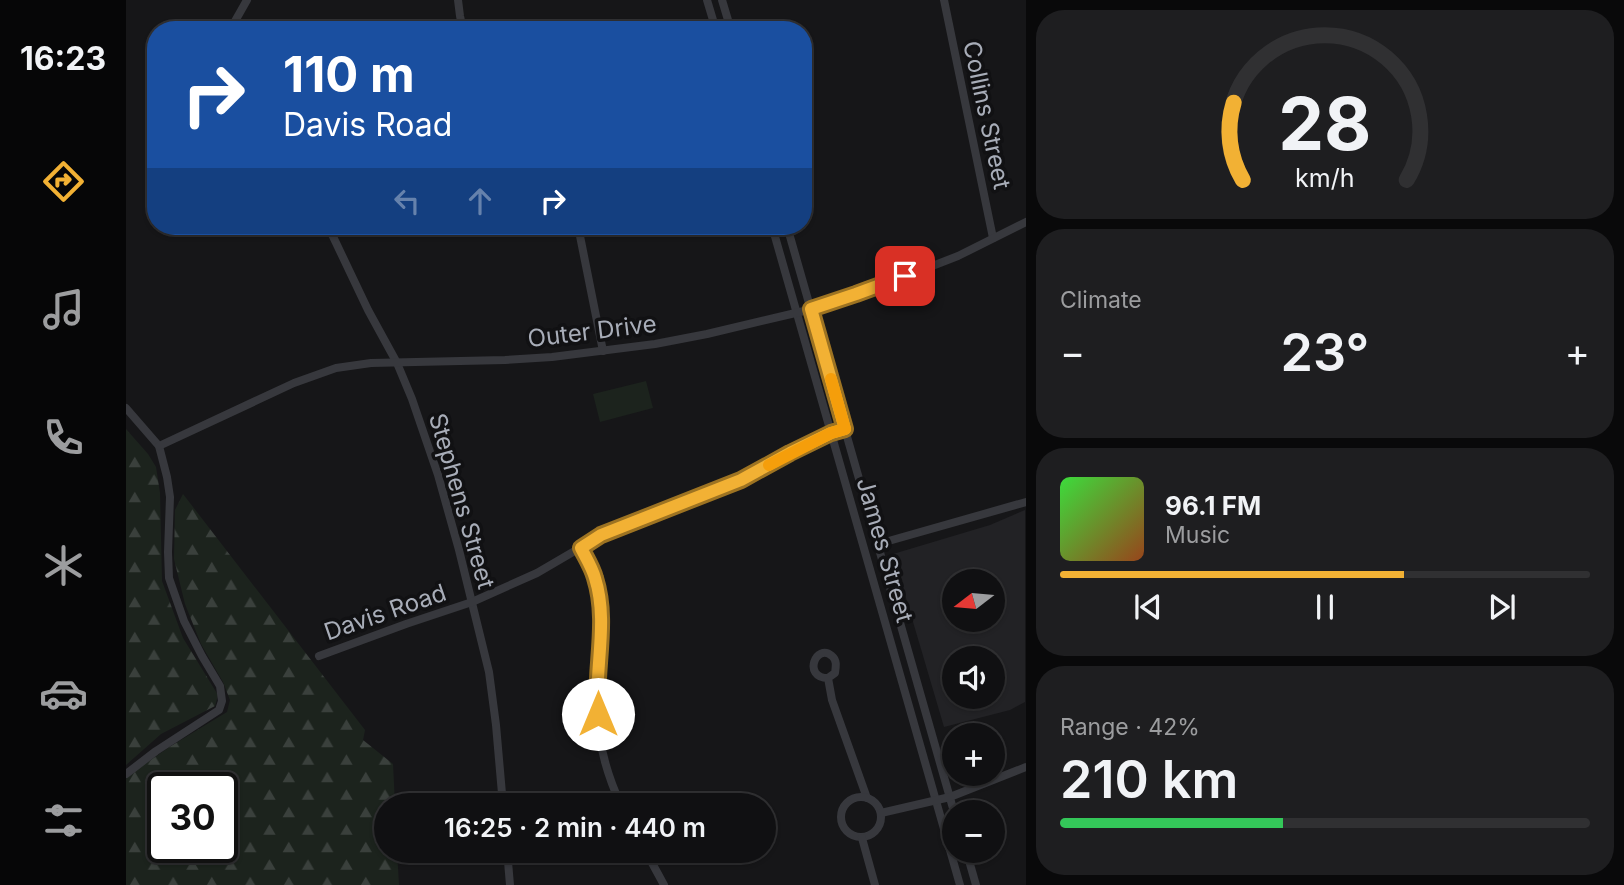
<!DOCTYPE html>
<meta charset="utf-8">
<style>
body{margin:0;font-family:Inter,sans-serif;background:#1e1e20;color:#f1f3f6;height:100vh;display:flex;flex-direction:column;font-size:26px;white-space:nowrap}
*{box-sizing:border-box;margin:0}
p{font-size:23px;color:#9c9d9f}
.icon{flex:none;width:38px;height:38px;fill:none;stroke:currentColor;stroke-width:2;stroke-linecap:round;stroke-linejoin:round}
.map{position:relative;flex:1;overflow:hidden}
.details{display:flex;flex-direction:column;gap:10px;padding:10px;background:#09090a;width:598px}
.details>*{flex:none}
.hud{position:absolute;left:21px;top:21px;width:665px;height:214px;border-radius:28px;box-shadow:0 2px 5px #0004,0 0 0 2px #303032;background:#1a4fa0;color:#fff;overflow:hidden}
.needle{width:46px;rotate:254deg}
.controls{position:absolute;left:816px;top:569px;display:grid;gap:14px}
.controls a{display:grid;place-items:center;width:63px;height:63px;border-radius:50%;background:#101012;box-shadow:0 2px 5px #0004,0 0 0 2px #303032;font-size:35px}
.speed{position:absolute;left:21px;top:772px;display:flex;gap:14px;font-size:35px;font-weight:700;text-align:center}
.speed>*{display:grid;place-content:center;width:91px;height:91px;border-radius:50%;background:#101012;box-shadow:0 2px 5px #0004,0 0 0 2px #303032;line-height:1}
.speed .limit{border:4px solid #111;border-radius:10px;background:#fff;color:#111}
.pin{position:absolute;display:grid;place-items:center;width:60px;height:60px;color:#fff;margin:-30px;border-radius:14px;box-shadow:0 4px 10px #0006}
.me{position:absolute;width:77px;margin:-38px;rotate:0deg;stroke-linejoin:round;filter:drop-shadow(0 0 5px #0008)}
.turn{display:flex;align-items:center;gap:24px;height:147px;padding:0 21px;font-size:32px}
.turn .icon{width:91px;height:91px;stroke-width:2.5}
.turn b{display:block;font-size:49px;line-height:60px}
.lanes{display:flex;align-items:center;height:66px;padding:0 21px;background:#0003;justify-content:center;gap:35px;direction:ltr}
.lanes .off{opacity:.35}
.big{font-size:52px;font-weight:600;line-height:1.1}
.details .tile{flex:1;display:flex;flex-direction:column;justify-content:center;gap:10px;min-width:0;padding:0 24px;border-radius:28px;background:#1e1e20}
.details .dial{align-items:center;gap:0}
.dial svg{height:182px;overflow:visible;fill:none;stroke:#303032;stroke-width:7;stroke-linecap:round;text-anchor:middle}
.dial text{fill:#f1f3f6;stroke:none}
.song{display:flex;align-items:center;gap:21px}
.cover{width:84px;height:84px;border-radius:10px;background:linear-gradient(135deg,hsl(120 70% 55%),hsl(20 70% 35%))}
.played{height:7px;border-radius:4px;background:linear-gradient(90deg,#f2b134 65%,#303032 65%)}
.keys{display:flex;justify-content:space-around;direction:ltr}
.heat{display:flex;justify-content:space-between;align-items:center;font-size:38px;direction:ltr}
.charge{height:10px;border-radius:5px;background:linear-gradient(90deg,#34c759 42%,#303032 0)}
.trip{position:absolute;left:248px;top:793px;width:402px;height:70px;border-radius:35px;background:#101012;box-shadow:0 2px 5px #0004,0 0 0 2px #303032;font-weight:600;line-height:70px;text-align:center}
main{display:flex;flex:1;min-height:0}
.menu{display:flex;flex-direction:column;width:126px;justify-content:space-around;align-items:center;background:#060607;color:#9c9d9f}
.menu .icon{width:49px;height:49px}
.menu .on{color:#f2b134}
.menu b{font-size:32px;color:#f1f3f6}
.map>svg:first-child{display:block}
.built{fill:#222225;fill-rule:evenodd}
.forest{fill:url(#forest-firs);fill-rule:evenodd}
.garden{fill:#1c231d}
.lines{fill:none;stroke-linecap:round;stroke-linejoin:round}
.minor{stroke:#37383d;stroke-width:8}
.route-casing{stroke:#9d7322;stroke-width:18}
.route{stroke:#f2b134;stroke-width:12}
.slow{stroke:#f59e0b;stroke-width:12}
.labels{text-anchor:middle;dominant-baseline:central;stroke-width:7;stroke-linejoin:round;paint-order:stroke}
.street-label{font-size:24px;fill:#a8adb8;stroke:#111113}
</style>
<main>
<nav class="menu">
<b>16:23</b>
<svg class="icon on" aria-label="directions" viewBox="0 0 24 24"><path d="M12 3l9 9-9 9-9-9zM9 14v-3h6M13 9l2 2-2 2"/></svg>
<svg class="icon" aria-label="music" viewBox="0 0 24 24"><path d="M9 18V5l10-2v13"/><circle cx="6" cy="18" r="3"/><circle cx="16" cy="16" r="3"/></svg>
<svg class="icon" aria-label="phone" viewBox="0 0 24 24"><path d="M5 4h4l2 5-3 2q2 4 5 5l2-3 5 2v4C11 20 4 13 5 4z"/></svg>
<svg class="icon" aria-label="climate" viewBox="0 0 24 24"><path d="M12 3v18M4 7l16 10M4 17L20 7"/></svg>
<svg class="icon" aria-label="car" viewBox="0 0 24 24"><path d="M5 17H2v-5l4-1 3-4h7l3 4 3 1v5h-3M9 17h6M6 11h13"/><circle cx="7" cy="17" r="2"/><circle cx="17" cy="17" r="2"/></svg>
<svg class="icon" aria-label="filters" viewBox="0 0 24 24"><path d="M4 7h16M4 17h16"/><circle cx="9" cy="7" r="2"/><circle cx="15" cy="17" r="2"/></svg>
</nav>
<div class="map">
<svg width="900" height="885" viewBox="0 0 900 885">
<defs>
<pattern id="forest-firs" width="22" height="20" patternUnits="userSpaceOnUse" patternTransform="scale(1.75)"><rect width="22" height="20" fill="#1c231d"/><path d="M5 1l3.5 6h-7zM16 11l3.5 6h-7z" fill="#3a403c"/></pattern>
</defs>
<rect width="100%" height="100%" fill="#161618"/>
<path class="built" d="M899,510V702L884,710L818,727L767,554L864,525ZM828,581H866V620H828ZM828,658H866V696H828Z"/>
<g class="forest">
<path d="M0,429L22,454L30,467L34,493L36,581L57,638L92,695L89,706L35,734L0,765Z"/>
<path d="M57,494L239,730L237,740L267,764L269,805H261V850L271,851L273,885H0V779L3,775L45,746L101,712L104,700L97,682L75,644L59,604L48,559L49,510ZM37,788H96V847H37Z"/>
</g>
<path class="garden" d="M520,381L527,408L474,422L467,394Z"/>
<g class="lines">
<g class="minor">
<path d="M332,0L334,16L337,30"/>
<path d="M581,0L590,30"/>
<path d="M596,0L605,30"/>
<path d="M818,0L867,238"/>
<path d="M104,30L121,0"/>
<path d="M202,226L242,310L271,363L286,399L312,475L333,550L363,672L370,725L377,805"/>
<path d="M452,226L477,351"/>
<path d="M646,226L834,885"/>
<path d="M661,226L828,812"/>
<path d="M0,408L33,446L41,477L44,497L42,552L43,578L58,621L76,656L94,686L96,701L93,710L30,751L0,774"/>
<path d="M33,446L168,383L210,368L245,363L379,360L426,357L529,344L581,334L678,311L747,289L832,256L900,222"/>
<path d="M752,544L900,502"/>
<path d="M455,548C460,558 466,567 469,577C482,615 471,656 470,695C470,733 479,771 495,805"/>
<path d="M193,656L280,624L346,602L411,573L476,535L615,480L664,453L705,433L719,429"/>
<path d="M702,678C676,678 690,642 706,656C711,660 710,666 709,673L702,678L706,700L741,798"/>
<circle cx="735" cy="817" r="20"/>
<path d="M755,813L824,797L900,767"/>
<path d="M736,838L749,885"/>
<path d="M381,850L384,885"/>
<path d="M519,850L538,885"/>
<path d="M840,850L850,885"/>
</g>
</g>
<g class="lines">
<defs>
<path id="route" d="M472,714C468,669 483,622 469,578C466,567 460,558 455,548L475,535L615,480L664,453L705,433L719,429L685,309L730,294L779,276"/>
</defs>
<use href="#route" class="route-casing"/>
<use href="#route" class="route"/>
<path class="slow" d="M643,465L705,433L719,429L705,379"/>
</g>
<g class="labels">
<g class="street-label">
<text transform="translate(861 115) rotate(78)">Collins Street</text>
<text transform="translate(466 331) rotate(-7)">Outer Drive</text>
<text transform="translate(336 501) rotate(74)">Stephens Street</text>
<text transform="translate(759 550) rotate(74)">James Street</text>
<text transform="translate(259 612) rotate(-19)">Davis Road</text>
</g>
</g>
</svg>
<div class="controls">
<a><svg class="needle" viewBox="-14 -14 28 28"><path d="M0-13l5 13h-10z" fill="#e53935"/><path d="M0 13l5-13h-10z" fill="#9c9d9f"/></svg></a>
<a><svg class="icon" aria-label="sound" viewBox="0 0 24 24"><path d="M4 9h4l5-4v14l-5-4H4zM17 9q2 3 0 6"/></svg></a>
<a>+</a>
<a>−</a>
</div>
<div class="speed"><div class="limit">30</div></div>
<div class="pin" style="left:779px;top:276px;background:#d93025"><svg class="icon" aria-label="arrive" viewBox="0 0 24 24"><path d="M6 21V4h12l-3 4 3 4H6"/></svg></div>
<svg class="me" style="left:472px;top:714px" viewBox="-20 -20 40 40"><circle r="19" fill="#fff"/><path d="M0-13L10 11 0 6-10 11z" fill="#f2b134"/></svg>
<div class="trip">16:25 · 2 min · 440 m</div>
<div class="hud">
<div class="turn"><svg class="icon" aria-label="right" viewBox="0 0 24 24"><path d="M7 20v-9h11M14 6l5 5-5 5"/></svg><div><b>110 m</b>Davis Road</div></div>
<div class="lanes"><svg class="icon off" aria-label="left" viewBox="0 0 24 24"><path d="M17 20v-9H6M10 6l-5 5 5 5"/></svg><svg class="icon off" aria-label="ahead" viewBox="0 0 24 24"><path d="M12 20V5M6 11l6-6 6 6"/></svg><svg class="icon" aria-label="right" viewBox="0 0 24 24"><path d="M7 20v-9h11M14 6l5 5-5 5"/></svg></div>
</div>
</div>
<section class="details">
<div class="tile dial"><svg viewBox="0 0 100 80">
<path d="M14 69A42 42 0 1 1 86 69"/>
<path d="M14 69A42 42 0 0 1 10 35" stroke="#f2b134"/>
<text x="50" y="56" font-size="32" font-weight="700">28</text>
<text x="50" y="72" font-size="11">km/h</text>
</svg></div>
<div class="tile"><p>Climate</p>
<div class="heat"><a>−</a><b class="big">23°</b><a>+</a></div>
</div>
<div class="tile">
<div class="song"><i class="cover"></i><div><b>96.1 FM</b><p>Music</p></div></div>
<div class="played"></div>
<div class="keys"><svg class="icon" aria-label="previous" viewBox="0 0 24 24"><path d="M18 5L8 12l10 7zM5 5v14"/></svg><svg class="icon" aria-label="pause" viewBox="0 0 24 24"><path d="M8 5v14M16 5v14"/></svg><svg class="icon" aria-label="next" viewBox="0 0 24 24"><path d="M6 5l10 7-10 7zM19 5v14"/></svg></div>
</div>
<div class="tile"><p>Range · 42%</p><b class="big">210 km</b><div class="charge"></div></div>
</section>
</main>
